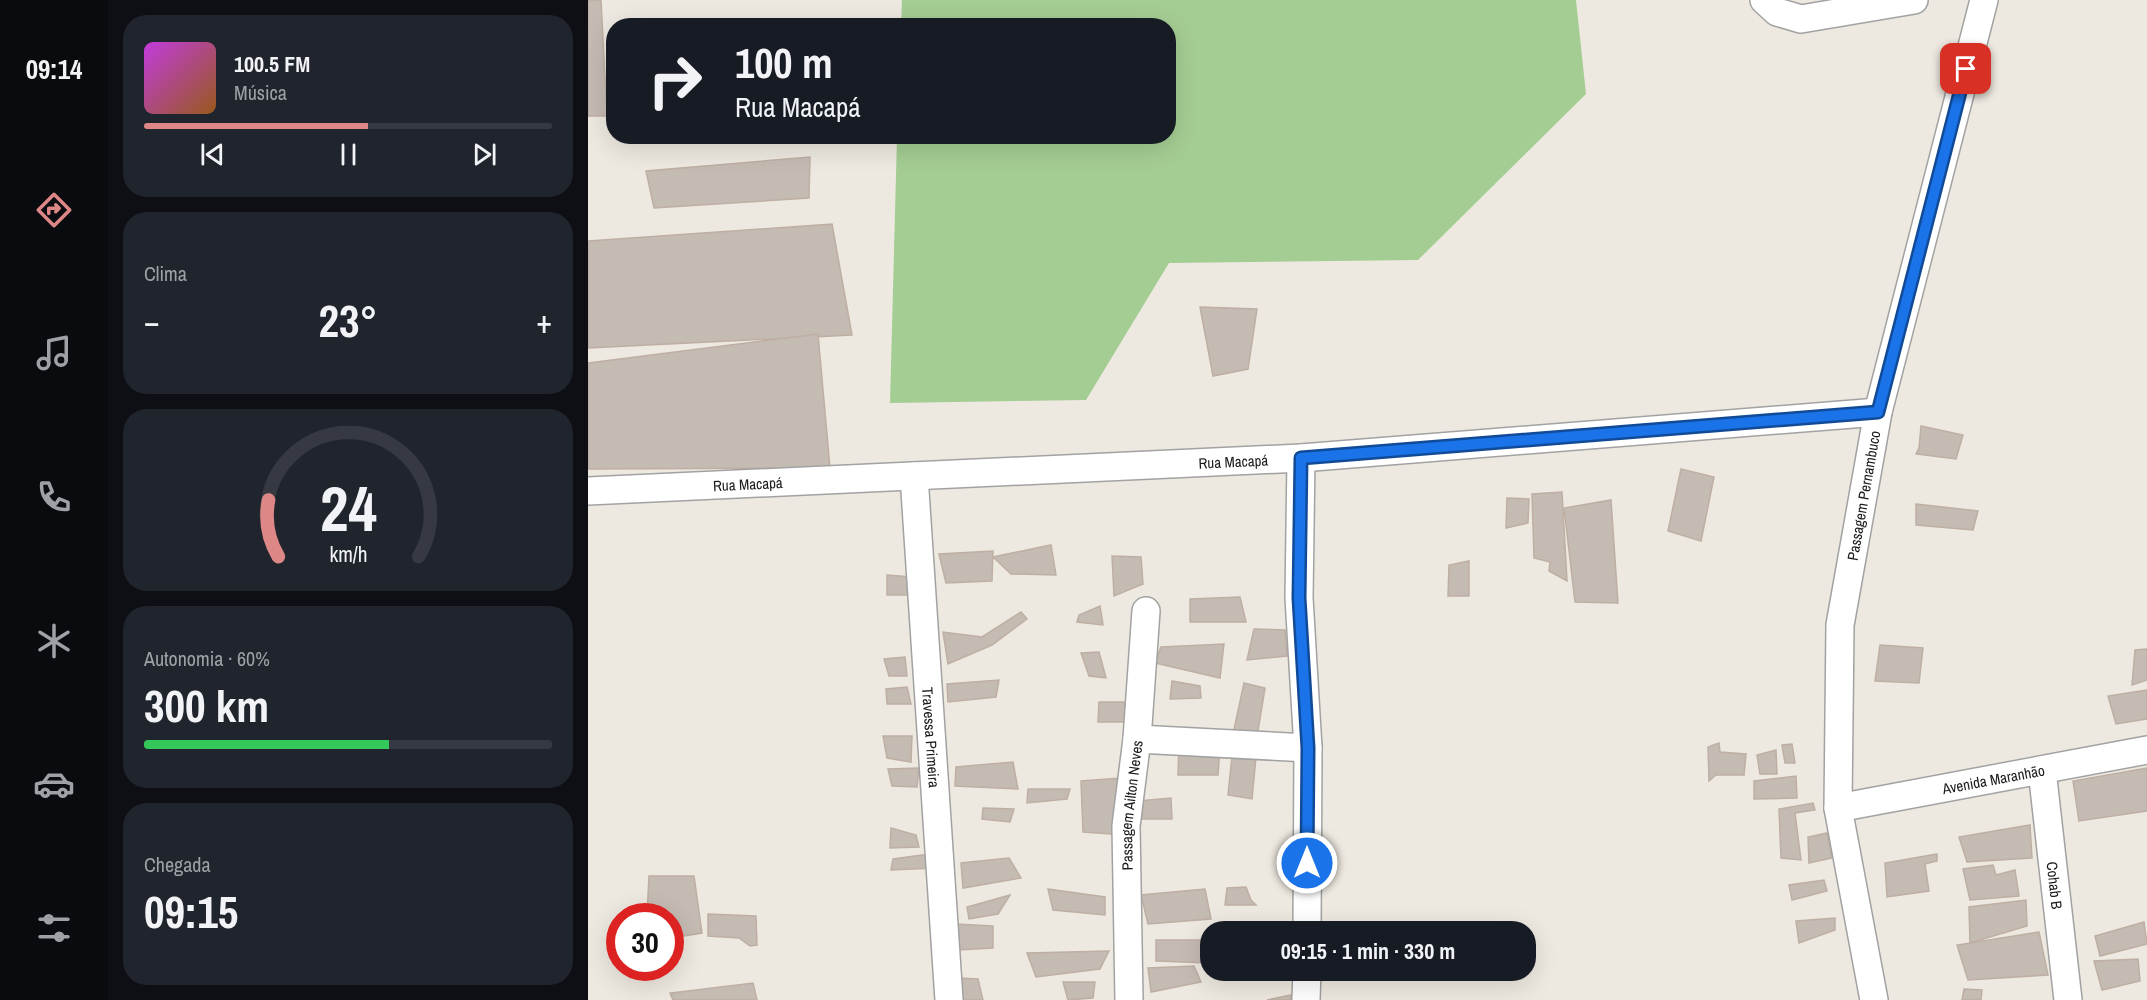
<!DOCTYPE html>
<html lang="pt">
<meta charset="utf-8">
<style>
body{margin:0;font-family:"Archivo Narrow",sans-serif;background:#20242c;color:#f1f3f6;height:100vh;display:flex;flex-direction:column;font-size:22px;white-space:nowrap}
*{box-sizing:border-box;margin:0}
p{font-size:20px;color:#9ea1a6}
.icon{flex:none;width:33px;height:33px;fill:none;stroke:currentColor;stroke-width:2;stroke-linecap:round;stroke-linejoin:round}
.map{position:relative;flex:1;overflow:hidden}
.side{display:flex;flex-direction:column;gap:15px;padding:15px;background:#0d0f14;width:480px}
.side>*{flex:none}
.banner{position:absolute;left:18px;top:18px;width:570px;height:126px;border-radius:24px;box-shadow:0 6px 24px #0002;background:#171b24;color:#f1f3f6;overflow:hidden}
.speed{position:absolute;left:18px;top:903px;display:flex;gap:12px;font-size:30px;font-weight:700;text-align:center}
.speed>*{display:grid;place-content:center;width:78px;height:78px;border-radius:50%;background:#171b24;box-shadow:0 6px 24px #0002;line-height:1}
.speed .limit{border:9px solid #d22;background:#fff;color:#111}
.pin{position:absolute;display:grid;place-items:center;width:51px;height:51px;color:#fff;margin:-26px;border-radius:12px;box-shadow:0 3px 9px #0006}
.me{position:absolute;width:66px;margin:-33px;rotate:0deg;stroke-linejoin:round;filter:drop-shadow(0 0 4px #0008)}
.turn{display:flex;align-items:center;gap:21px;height:126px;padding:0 30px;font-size:27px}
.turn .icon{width:78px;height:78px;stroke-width:2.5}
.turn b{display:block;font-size:42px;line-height:51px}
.big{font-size:45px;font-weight:700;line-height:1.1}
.side .tile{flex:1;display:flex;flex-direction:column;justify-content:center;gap:9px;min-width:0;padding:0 21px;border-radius:24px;background:#20242c}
.side .dial{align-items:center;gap:0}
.dial svg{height:156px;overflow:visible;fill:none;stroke:#363941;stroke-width:7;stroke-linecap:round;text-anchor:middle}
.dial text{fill:#f1f3f6;stroke:none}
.song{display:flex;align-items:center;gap:18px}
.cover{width:72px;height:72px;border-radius:9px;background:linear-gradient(135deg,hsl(290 70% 55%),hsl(30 70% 35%))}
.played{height:6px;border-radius:3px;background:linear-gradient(90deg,#dd8787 55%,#363941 55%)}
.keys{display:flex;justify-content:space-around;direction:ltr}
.heat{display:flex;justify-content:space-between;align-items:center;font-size:33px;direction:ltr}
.charge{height:9px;border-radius:4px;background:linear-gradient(90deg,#34c759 60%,#363941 0)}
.trip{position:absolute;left:612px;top:921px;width:336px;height:60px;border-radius:24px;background:#171b24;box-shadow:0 6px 24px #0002;font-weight:700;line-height:60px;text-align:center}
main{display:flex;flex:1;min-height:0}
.dock{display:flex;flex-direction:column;width:108px;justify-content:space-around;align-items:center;background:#090b0e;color:#9ea1a6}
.dock .icon{width:42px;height:42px}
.dock .current{color:#dd8787}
.dock b{font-size:27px;color:#f1f3f6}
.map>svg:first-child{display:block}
.forest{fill:#a4cd93}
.building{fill:#c4bbb3;stroke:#beafa2;stroke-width:1.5}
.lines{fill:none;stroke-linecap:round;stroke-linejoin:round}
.minor-casing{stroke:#a2a2a2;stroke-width:30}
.minor{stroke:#fff;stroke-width:27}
.route-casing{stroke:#114b97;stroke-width:15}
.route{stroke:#1a73e8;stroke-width:10}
.labels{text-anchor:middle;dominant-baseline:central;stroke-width:4.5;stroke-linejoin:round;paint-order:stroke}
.street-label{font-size:15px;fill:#1b1b1b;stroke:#fff}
</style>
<main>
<nav class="dock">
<b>09:14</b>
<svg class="icon current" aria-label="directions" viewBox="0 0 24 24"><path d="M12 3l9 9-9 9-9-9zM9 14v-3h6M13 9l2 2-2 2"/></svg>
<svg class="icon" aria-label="music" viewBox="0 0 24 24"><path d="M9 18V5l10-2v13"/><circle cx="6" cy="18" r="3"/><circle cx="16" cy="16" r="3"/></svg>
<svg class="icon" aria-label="phone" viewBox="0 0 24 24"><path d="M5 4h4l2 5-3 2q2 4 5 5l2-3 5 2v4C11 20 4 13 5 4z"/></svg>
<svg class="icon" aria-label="climate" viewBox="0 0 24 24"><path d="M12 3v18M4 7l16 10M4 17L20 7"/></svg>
<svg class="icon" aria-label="car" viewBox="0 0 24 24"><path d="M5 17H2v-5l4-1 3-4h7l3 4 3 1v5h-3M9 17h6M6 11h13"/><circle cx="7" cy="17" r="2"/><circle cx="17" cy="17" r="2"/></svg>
<svg class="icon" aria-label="filters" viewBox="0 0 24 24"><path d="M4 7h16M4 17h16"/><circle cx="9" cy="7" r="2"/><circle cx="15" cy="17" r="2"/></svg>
</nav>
<section class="side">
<div class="tile">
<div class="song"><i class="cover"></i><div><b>100.5 FM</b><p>Música</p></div></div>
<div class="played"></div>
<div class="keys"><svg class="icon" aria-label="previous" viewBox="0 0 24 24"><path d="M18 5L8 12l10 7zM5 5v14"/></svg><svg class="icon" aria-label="pause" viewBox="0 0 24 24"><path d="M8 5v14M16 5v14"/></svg><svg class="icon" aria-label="next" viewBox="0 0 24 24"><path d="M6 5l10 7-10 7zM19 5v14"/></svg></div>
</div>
<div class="tile"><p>Clima</p>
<div class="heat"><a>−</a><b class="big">23°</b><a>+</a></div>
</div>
<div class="tile dial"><svg viewBox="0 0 100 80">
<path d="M14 69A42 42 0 1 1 86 69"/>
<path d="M14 69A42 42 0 0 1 9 40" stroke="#dd8787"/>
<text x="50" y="56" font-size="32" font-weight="700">24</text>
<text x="50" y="72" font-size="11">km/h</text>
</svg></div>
<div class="tile"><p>Autonomia · 60%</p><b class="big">300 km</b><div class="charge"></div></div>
<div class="tile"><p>Chegada</p><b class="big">09:15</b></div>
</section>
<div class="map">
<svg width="1559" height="1000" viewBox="0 0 1559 1000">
<rect width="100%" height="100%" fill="#ede9e0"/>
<path class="forest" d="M314,0H988L998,94L830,260L581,263L498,400L302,403L309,137L580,136V26L313,25Z"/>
<g class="building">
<path d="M0,0H13L19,116H0Z"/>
<path d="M222,157L221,198L66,208L58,171Z"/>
<path d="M244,224L264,335L0,348V241Z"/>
<path d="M612,307L669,309L660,369L625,376Z"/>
<path d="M230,334L242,468L0,469V363Z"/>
<path d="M1333,426L1375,435L1368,459L1328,454L1331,448Z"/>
<path d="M1093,469L1126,477L1113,541L1080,531Z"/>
<path d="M974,492L979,581L961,571L962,562L946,558L944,494Z"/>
<path d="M919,498L941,499L940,523L918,528Z"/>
<path d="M1023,500L1030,603L987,602L976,508Z"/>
<path d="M1328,504L1390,511L1385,530L1328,525Z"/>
<path d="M463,545L468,575L423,574L405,557Z"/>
<path d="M405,551L404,581L358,583L351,554Z"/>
<path d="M524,556L553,557L555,584L526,596Z"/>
<path d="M881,561V596H860L861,565Z"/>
<path d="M299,575L323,577L321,595H299Z"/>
<path d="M652,597L658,622H602V599Z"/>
<path d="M512,606L515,625L489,622L491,615Z"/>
<path d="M433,612L439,619L404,645L360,664L355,632L394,637Z"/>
<path d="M666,629L697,630L699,656L659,660Z"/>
<path d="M636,644L632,678L567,663L573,647Z"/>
<path d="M1292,645L1335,648L1331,683L1287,681Z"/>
<path d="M1559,649V680L1544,685L1547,650Z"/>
<path d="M511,652L518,678L501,676L493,653Z"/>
<path d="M317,657L319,676H301L296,659Z"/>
<path d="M411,680L408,697L360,702L359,684Z"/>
<path d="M584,681L612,686L613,698L582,699Z"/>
<path d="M656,683L677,688L669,737L645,734Z"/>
<path d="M319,687L323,704H299L298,689Z"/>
<path d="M1559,690V719L1528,724L1520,696Z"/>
<path d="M511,702H536L541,722H510Z"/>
<path d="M295,736H324L323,762L299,758Z"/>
<path d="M1131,743L1132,752L1158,754L1156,775H1128L1121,781L1120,747Z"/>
<path d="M1204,744L1207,763H1197L1194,745Z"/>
<path d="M591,745L632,748L630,775H590Z"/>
<path d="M1188,750L1189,774H1172L1169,755Z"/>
<path d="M644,756L668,757L664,799L640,795Z"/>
<path d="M425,762L430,789L367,786L368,767Z"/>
<path d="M331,768L329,787L304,786L300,769Z"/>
<path d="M1559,768V811L1491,821L1485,781Z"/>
<path d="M1208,776L1209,798L1166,799V781Z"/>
<path d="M546,777L538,835L495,832L493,781Z"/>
<path d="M440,789H482L479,799L439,803Z"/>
<path d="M583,798L584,819H552L550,801Z"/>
<path d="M1225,803L1227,810L1207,813L1213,860L1193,858L1191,809Z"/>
<path d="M395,808L426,809L422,822L394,819Z"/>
<path d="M1442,825L1444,858L1379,862L1371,837Z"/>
<path d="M303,828L328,835L331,847L302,848Z"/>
<path d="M1239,833L1244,858L1221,863L1220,837Z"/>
<path d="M341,854L347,868L303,870L305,859Z"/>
<path d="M1349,854V861L1337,864L1341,891L1299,897L1297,863Z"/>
<path d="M421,858L433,878L375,888L373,863Z"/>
<path d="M1405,865L1408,875L1427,870L1431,896L1382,900L1375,869Z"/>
<path d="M61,876H106L114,933L82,938V916H59Z"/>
<path d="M1236,880L1239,891L1204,900L1201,885Z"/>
<path d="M658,887L663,900L668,905H637L639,888Z"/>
<path d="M460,889L517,897V915L465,910Z"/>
<path d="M617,889L623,919L560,924L553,895Z"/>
<path d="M422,895L410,914L381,919L379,907Z"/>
<path d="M1438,900L1439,926L1382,943L1381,907Z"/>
<path d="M120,914L168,916L169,945L162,946L151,938L120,936Z"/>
<path d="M1247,918V930L1211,943L1208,921Z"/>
<path d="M1556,922L1559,944L1512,956L1507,936Z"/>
<path d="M368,924L405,926V948L369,950Z"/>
<path d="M1451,932L1460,975L1380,980L1369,945Z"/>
<path d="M568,940H617L620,963L568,961Z"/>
<path d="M521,951L512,969L448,977L439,953Z"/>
<path d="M1550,959L1552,981L1514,990L1506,961Z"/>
<path d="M606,966L613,982L563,992L560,968Z"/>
<path d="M369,978L390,979L395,1000H371Z"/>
<path d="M475,982H507L505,998L480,1000Z"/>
<path d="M165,983L169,1000H85L82,993Z"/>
<path d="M1376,989L1394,990L1393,1000H1374Z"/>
<path d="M703,995L702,1000H679Z"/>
</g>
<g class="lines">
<defs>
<g id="minor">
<path d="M1176,0L1189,12L1213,19L1326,0"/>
<path d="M713,458L711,598L720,748L719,932"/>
<path id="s1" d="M326,476L361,1000"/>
<path id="s2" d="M0,491L713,458L1290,412"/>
<path d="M549,739L720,748"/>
<path id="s3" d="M1454,770L1480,1000"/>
<path id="s4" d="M1250,808L1559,750"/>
<path id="s5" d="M541,1000L538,826L549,739L558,611"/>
<path d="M718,1000L719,970"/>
<path id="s6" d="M1286,1000L1250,808L1252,625L1290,412L1396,0"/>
</g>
</defs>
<use href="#minor" class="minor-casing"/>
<use href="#minor" class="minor"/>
</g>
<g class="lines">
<defs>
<path id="route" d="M719,863L720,748L711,598L713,458L1290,412L1378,69"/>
</defs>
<use href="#route" class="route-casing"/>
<use href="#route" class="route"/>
</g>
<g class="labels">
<g class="street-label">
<text stroke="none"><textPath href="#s2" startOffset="646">Rua Macapá</textPath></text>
<text stroke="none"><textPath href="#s2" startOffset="160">Rua Macapá</textPath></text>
<text stroke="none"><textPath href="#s6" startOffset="510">Passagem Pernambuco</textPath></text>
<text stroke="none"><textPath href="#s1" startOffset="262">Travessa Primeira</textPath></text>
<text stroke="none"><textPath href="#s4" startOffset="158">Avenida Maranhão</textPath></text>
<text stroke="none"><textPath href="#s5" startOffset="195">Passagem Ailton Neves</textPath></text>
<text stroke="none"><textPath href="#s3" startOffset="116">Cohab B</textPath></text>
</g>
</g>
</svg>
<div class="speed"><div class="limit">30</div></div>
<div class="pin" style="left:1378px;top:69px;background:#d93025"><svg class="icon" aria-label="arrive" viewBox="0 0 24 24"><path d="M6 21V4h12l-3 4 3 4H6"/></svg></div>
<svg class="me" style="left:719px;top:863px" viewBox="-20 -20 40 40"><circle r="17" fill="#1a73e8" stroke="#fff" stroke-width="3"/><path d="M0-11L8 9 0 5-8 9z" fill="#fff"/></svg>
<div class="trip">09:15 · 1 min · 330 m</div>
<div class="banner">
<div class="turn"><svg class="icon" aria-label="right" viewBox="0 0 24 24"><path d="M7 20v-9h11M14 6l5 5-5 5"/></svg><div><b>100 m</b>Rua Macapá</div></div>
</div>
</div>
</main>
